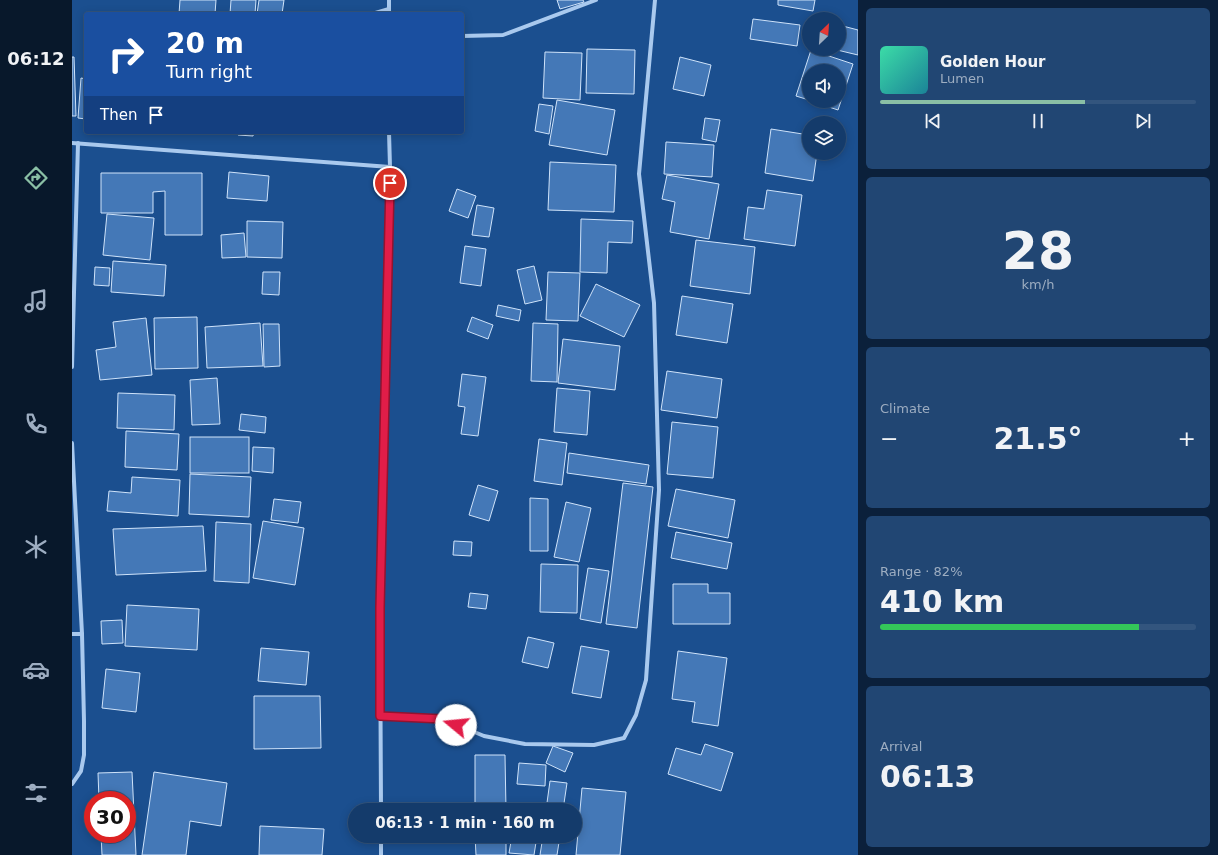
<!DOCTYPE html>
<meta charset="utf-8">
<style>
body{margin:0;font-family:"DejaVu Sans",sans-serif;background:#214673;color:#f1f3f6;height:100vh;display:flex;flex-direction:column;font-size:15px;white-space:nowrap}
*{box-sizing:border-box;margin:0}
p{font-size:13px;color:#9dadc1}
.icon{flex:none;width:22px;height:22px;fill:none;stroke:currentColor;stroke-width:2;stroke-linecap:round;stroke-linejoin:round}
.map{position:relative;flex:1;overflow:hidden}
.details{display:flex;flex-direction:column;gap:8px;padding:8px;background:#0b203b;width:360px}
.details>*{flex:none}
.banner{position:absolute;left:12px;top:12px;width:380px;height:122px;border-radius:4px;box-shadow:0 2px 10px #0003,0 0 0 1px #33557e;background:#1a4fa0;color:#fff;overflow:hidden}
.needle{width:26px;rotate:25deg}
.fabs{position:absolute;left:730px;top:12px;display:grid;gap:8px}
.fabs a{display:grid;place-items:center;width:44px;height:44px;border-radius:50%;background:#143b6b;box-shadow:0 2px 10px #0003,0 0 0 1px #33557e;font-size:20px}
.speed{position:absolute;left:12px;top:791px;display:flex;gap:8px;font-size:20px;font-weight:700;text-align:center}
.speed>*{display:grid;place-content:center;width:52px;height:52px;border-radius:50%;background:#143b6b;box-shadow:0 2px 10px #0003,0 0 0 1px #33557e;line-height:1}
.speed .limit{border:6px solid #d22;background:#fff;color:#111}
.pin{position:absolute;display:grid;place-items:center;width:34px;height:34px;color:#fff;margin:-17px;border:2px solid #fff;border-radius:50%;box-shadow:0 1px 4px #0007}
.me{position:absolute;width:44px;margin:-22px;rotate:287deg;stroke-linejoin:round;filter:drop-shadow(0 0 3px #0008)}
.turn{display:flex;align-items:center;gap:14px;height:84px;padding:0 16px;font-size:18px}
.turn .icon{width:52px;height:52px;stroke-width:2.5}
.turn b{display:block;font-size:28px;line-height:34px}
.then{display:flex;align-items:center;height:38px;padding:0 16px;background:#0003;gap:8px;font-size:15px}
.big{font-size:30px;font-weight:700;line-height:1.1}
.details .tile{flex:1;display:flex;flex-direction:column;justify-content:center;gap:6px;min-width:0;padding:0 14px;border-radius:6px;background:#214673}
.details .dial{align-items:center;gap:0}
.dial b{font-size:52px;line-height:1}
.song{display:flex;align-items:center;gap:12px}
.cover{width:48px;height:48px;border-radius:6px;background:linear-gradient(135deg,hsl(160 70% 55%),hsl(190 70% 35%))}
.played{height:4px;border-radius:2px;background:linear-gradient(90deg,#8abfa5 65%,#33557e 65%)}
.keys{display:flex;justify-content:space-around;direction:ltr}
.heat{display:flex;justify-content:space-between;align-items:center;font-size:22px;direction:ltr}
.charge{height:6px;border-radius:3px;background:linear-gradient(90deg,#34c759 82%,#33557e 0)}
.trip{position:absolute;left:276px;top:803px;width:234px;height:40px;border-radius:20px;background:#143b6b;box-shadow:0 2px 10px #0003,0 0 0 1px #33557e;font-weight:700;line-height:40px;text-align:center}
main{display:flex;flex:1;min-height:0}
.tab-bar{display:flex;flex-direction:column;width:72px;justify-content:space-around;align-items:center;background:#08182b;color:#9dadc1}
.tab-bar .icon{width:28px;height:28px}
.tab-bar .selected{color:#8abfa5}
.tab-bar b{font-size:18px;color:#f1f3f6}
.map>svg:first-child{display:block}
.building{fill:#4478b7;stroke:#cfe3fa}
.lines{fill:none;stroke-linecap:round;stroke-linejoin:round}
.street{stroke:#a9c9ee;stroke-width:4}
.route-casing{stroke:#92132f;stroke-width:10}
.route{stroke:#e11d48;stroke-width:7}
</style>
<main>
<nav class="tab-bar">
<b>06:12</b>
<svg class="icon selected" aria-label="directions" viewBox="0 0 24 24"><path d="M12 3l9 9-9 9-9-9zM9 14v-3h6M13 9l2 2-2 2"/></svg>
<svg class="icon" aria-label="music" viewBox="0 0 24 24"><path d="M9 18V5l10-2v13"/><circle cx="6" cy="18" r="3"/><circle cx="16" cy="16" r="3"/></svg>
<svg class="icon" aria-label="phone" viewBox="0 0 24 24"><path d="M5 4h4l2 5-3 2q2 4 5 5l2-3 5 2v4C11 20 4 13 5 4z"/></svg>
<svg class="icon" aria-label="climate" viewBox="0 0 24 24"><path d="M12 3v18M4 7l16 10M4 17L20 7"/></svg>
<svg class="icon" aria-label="car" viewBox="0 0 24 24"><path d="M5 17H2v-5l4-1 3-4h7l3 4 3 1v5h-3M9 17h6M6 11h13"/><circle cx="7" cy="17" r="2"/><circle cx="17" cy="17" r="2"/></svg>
<svg class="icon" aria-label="filters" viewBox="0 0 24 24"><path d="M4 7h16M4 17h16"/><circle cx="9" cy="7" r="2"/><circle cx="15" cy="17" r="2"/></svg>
</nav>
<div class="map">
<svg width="786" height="855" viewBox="0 0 786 855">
<rect width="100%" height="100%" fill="#1b4f8f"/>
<g class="building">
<path d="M108,0H144L143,14H107Z"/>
<path d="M159,0H184L183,14H158Z"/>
<path d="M187,0H212L210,14H185Z"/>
<path d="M485,0H511L512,2L488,9Z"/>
<path d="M706,0H743L741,11L706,5Z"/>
<path d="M681,19L728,25L725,46L678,39Z"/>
<path d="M767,25L786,30V55L761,49H767Z"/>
<path d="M515,49L563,50L562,94L514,93Z"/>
<path d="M739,50L781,64L766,110L739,101H767V71H737V100L724,96Z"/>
<path d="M473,52L510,53L508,100L471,98Z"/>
<path d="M0,57H2L4,116H0Z"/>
<path d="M608,57L639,65L632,96L601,89Z"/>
<path d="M9,78L14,79V119L6,118Z"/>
<path d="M485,100L543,110L535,155L477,145Z"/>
<path d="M467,104L481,106L477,134L463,131Z"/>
<path d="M633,118L648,120L644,142L630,139Z"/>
<path d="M699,129L737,135V153H745L741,181L693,173Z"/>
<path d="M166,132H182L181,136L166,135Z"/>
<path d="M594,142L642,145L640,177L592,174Z"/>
<path d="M478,162L544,165L542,212L476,210Z"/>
<path d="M157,172L197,176L195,201L155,198Z"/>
<path d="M29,173H130V235H93V191L81,192V213H29Z"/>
<path d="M595,175L647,184L637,239L598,232L603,202L590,199Z"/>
<path d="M385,189L404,196L396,218L377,211Z"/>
<path d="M695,190L730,195L723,246L672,239L676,207L692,209Z"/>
<path d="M405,205L422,208L417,237L400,235Z"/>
<path d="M35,214L82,218L78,260L31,255Z"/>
<path d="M509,219L561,221L560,243L536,242L535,273L508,272Z"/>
<path d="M175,221L211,222L210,258L175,257Z"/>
<path d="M172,233L174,257L150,258L149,235Z"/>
<path d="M624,240L683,247L678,294L618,286Z"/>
<path d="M393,246L414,249L409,286L388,283Z"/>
<path d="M41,261L94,265L92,296L39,292Z"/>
<path d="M462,266L470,300L453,304L445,270Z"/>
<path d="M23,267L38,268L37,286L22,285Z"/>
<path d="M191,272H208L207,295L190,294Z"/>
<path d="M476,272L508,273L506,321L474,320Z"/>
<path d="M524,284L568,305L552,337L508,316Z"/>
<path d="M610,296L661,304L655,343L604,335Z"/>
<path d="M426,305L449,310L447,321L424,316Z"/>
<path d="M125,317L126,368L83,369L82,318Z"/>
<path d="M400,317L421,325L416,339L395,331Z"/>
<path d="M74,318L80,375L28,380L24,350L44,347L41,322Z"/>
<path d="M188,323L191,366L135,368L133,327Z"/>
<path d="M461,323L486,324L485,382L459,381Z"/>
<path d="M191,324H207L208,366L192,367Z"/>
<path d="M491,339L548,346L543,390L486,383Z"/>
<path d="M595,371L650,379L645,418L589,410Z"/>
<path d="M390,374L414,377L406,436L389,434L393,407L386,406Z"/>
<path d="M145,378L148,424L120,425L118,380Z"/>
<path d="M485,388L518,391L515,435L482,432Z"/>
<path d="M46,393L103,395L102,430L45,428Z"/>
<path d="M169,414L194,417L193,433L167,430Z"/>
<path d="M600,422L646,427L641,478L595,474Z"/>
<path d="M54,431L107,434L105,470L53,467Z"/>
<rect x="118" y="437" width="59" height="36"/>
<path d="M467,439L495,443L490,485L462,481Z"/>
<path d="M181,447L202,448L201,473L180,471Z"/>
<path d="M497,453L577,465L574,484L495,473Z"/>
<path d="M118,474L179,477L177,517L117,514Z"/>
<path d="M60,477L108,480L106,516L35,511L37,491L59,493Z"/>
<path d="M551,483L581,487L565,628L534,624Z"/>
<path d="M406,485L426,491L417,521L397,515Z"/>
<path d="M604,489L663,500L656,538L596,526Z"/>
<path d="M458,498L476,499V551H458Z"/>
<path d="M202,499L229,502L226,523L199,520Z"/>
<path d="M494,502L519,508L507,562L482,557Z"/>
<path d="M191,521L232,528L223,585L181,578Z"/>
<path d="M144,522L179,524L177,583L142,581Z"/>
<path d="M131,526L134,571L44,575L41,529Z"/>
<path d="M604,532L660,543L655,569L599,558Z"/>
<path d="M382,541L400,542L399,556L381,555Z"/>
<path d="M469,564L506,565L505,613L468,612Z"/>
<path d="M516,568L537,571L529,623L508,619Z"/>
<path d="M601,584H636V593H658V624H601Z"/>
<path d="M398,593L416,595L414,609L396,607Z"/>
<path d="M55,605L127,609L125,650L53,646Z"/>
<path d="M50,620L51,643L30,644L29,621Z"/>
<path d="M456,637L482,643L476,668L450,662Z"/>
<path d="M509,646L537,651L529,698L500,693Z"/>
<path d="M189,648L237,652L234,685L186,681Z"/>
<path d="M606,651L655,658L646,726L620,722L623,702L600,699Z"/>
<path d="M34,669L68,673L64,712L30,708Z"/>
<path d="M182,696H248L249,748L182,749Z"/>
<path d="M633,744L661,753L649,791L596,774L604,748L629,755Z"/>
<path d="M481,746L501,753L493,772L474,763Z"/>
<path d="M403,755H433L434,810H403Z"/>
<path d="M447,763L474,765L473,786L445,784Z"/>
<path d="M60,772L64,855H30L29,834H55V800H27L26,773Z"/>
<path d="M82,772L155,783L149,826L118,821L114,855H70Z"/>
<path d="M478,781L495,783L491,810H474Z"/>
<path d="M510,788L554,792L548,855H504Z"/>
<path d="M188,826L252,829L250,855H187Z"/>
<path d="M403,836H434V855H404Z"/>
<path d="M440,836H465L462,855L437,853Z"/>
<path d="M471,836H488L485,855H468Z"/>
</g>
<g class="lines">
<g class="street">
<path d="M300,14L317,9"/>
<path d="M317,14V0"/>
<path d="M390,36L431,35L524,0"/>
<path d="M0,143L318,167"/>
<path d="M0,367L6,143"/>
<path d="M0,443L10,634L12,721V755L9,771L0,784"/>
<path d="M0,634H10"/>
<path d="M308,716L371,719L412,736L453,744L522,745L552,738L564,715L574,680L587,490L582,303L567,174L583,0"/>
<path d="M309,810L308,608L318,167L317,132"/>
<path d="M309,836V855"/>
</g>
</g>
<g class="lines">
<defs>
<path id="route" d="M318,183L308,608V716L371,719L384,725"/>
</defs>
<use href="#route" class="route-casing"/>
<use href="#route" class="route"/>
</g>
</svg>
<div class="fabs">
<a><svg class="needle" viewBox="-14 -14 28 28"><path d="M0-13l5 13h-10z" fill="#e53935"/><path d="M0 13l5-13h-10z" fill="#9dadc1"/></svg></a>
<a><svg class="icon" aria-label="sound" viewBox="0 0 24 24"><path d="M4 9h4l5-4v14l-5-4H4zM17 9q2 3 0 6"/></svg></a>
<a><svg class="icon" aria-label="layers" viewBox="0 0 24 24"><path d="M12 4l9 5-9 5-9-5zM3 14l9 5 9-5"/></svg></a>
</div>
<div class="speed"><div class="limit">30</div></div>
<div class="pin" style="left:318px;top:183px;background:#d93025"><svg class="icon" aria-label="arrive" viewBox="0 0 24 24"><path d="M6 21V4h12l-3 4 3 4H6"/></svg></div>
<svg class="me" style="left:384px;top:725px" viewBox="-20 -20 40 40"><circle r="19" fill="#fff"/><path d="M0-13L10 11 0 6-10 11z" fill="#e11d48"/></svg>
<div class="trip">06:13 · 1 min · 160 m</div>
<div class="banner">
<div class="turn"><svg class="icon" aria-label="right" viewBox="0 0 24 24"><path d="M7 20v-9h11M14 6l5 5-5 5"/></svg><div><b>20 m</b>Turn right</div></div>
<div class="then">Then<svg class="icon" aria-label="arrive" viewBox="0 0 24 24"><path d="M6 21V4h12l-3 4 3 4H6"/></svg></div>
</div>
</div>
<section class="details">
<div class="tile">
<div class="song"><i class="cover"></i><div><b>Golden Hour</b><p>Lumen</p></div></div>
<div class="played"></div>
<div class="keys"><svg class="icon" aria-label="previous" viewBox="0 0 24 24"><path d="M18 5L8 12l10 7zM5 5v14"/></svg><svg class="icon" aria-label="pause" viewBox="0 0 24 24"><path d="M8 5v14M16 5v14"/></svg><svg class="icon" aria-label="next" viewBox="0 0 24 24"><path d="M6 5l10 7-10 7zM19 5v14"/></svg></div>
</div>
<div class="tile dial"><b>28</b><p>km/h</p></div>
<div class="tile"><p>Climate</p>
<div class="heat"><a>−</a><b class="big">21.5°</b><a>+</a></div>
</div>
<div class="tile"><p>Range · 82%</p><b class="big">410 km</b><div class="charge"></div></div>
<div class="tile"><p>Arrival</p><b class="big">06:13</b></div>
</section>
</main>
